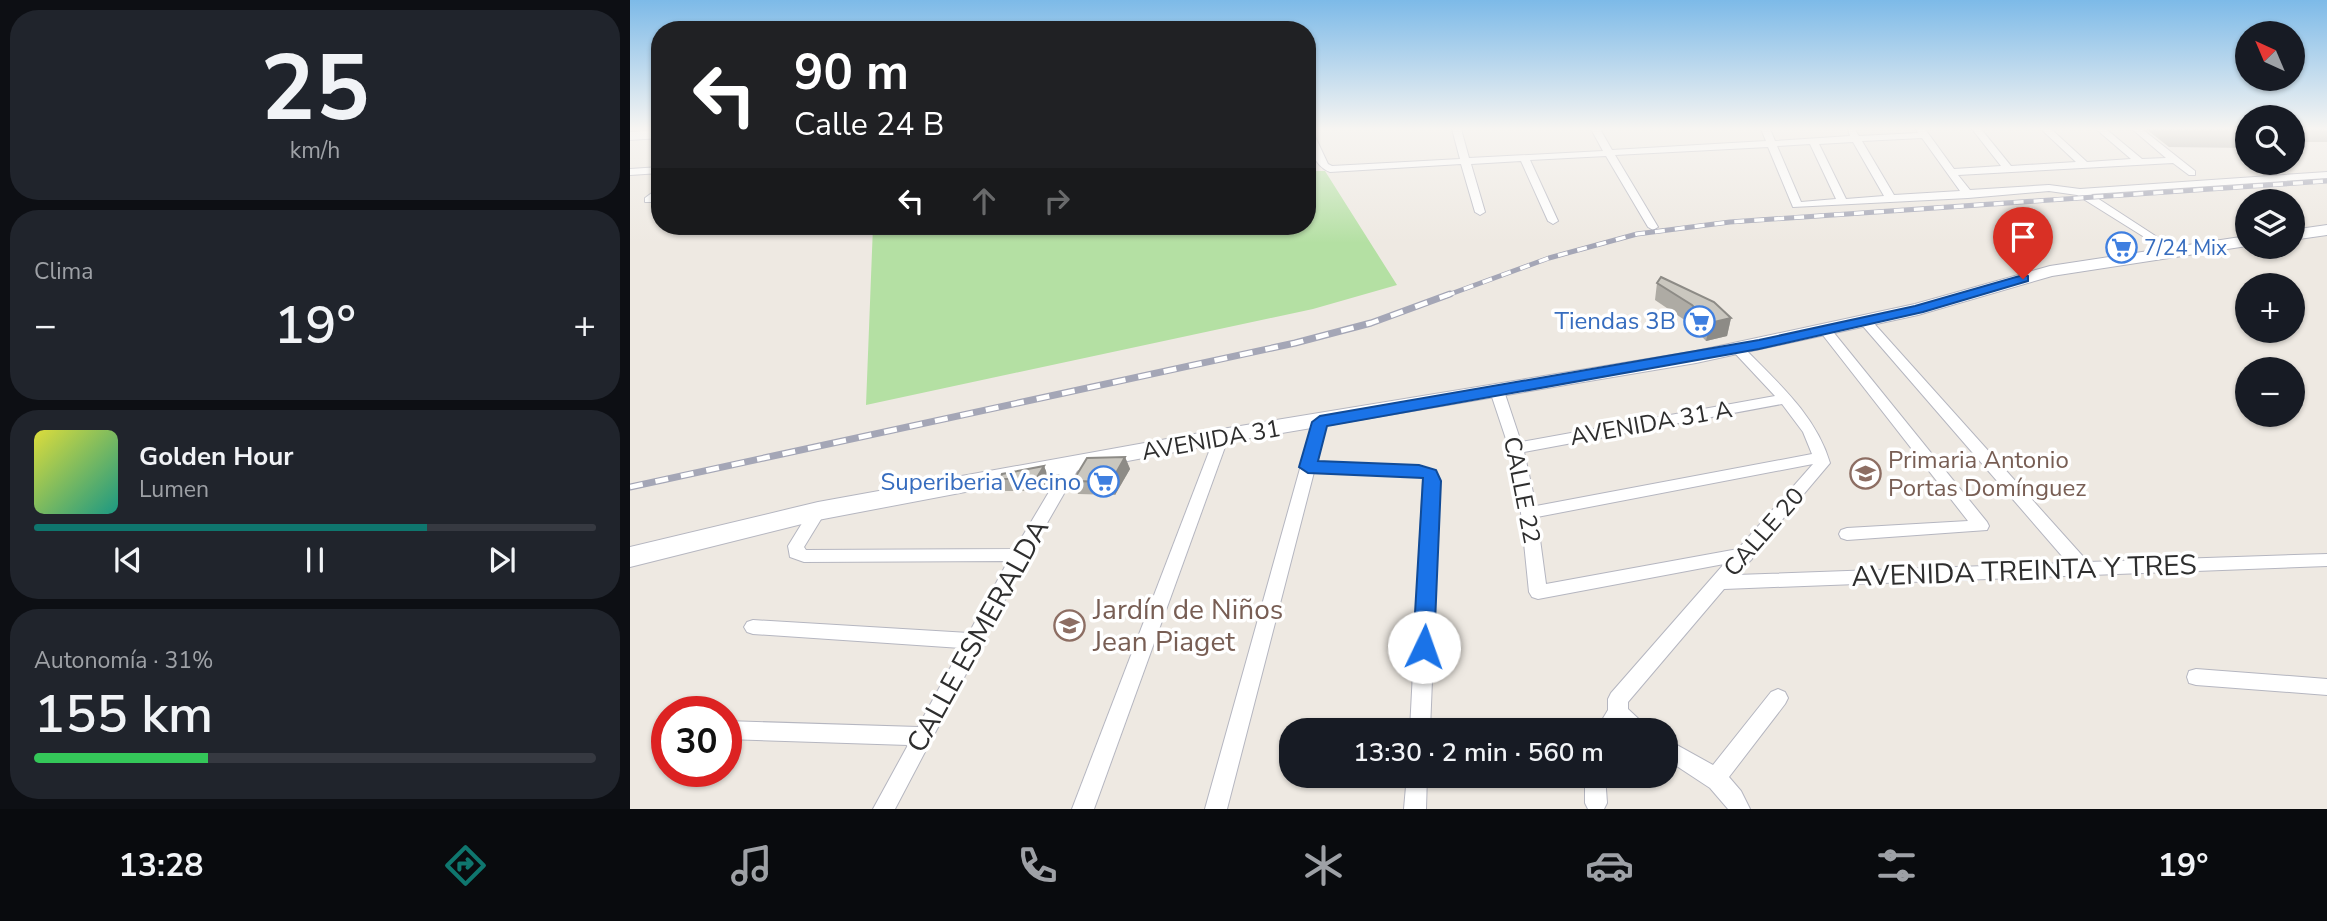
<!DOCTYPE html>
<html lang="es">
<meta charset="utf-8">
<style>
body{margin:0;font-family:"Nunito Sans",sans-serif;background:#20242c;color:#f1f3f6;height:100vh;display:flex;flex-direction:column;font-size:26px;white-space:nowrap}
*{box-sizing:border-box;margin:0}
p{font-size:23px;color:#9ea1a6}
.icon{flex:none;width:38px;height:38px;fill:none;stroke:currentColor;stroke-width:2;stroke-linecap:round;stroke-linejoin:round}
.map{position:relative;flex:1;overflow:hidden}
.side{display:flex;flex-direction:column;gap:10px;padding:10px;background:#0d0f14;width:630px}
.side>*{flex:none}
.top-card{position:absolute;left:21px;top:21px;width:665px;height:214px;border-radius:28px;box-shadow:0 2px 5px #0004;background:#202124;color:#fff;overflow:hidden}
.needle{width:46px;rotate:316deg}
.tools{position:absolute;left:1605px;top:21px;display:grid;gap:14px}
.tools a{display:grid;place-items:center;width:70px;height:70px;border-radius:50%;background:#171b24;box-shadow:0 2px 5px #0004;font-size:35px}
.speed{position:absolute;left:21px;top:696px;display:flex;gap:14px;font-size:35px;font-weight:700;text-align:center}
.speed>*{display:grid;place-content:center;width:91px;height:91px;border-radius:50%;background:#171b24;box-shadow:0 2px 5px #0004;line-height:1}
.speed .limit{border:10px solid #d22;background:#fff;color:#111}
.pin{position:absolute;display:grid;place-items:center;width:60px;height:60px;color:#fff;margin:-72px -30px;border-radius:50% 50% 50% 0;rotate:-45deg;box-shadow:0 0 7px #0007}
.pin .icon{rotate:45deg}
.me{position:absolute;width:77px;margin:-38px;rotate:3deg;stroke-linejoin:round;filter:drop-shadow(0 0 5px #0008)}
.turn{display:flex;align-items:center;gap:24px;height:147px;padding:0 28px;font-size:32px}
.turn .icon{width:91px;height:91px;stroke-width:2.5}
.turn b{display:block;font-size:49px;line-height:60px}
.lanes{display:flex;align-items:center;height:66px;padding:0 28px;background:#0003;justify-content:center;gap:35px;direction:ltr}
.lanes .off{opacity:.35}
.big{font-size:52px;font-weight:600;line-height:1.1}
.side .widget{flex:1;display:flex;flex-direction:column;justify-content:center;gap:10px;min-width:0;padding:0 24px;border-radius:28px;background:#20242c}
.side .dial{align-items:center;gap:0}
.dial b{font-size:91px;line-height:1}
.song{display:flex;align-items:center;gap:21px}
.cover{width:84px;height:84px;border-radius:10px;background:linear-gradient(135deg,hsl(60 70% 55%),hsl(170 70% 35%))}
.played{height:7px;border-radius:4px;background:linear-gradient(90deg,#0f766e 70%,#363941 70%)}
.keys{display:flex;justify-content:space-around;direction:ltr}
.heat{display:flex;justify-content:space-between;align-items:center;font-size:38px;direction:ltr}
.charge{height:10px;border-radius:5px;background:linear-gradient(90deg,#34c759 31%,#363941 0)}
.trip{position:absolute;left:649px;top:718px;width:399px;height:70px;border-radius:28px;background:#171b24;box-shadow:0 2px 5px #0004;font-weight:600;line-height:70px;text-align:center}
.menu{display:flex;height:112px;justify-content:space-around;align-items:center;background:#090b0e;color:#9ea1a6}
.menu .icon{width:49px;height:49px}
.menu .selected{color:#0f766e}
.menu b{font-size:32px;color:#f1f3f6}
main{display:flex;flex:1;min-height:0}
.map>svg:first-child{display:block}
.green{fill:#b4e0a3}
.lines{fill:none;stroke-linecap:round;stroke-linejoin:round}
.street-casing{stroke:#b5b6c0;stroke-width:2}
.secondary-casing{stroke:#b5b6c0;stroke-width:2}
.street{fill:#fff;fill-rule:evenodd}
.secondary{fill:#fff;fill-rule:evenodd}
.rail-far1-casing{stroke:#a4a6b6;stroke-width:5}
.rail-casing{stroke:#a4a6b6;stroke-width:7}
.rail-far1{stroke:#fff;stroke-width:3.5;stroke-dasharray:10;stroke-linecap:butt}
.rail{stroke:#fff;stroke-width:4.5;stroke-dasharray:13;stroke-linecap:butt}
.wall{fill:#aeaba4}
.shaded-wall{fill:#8d8b86}
.building{fill:#cac7bf;stroke:#8d8b86;stroke-width:2}
.route{fill:#1a73e8;stroke:#114b97;stroke-width:2}
.labels{text-anchor:middle;dominant-baseline:central;stroke-width:7;stroke-linejoin:round;paint-order:stroke}
.far-shop-label{font-size:21px;fill:#366cbe;stroke:#fff;text-anchor:start}
.shop-label{font-size:24px;fill:#366cbe;stroke:#fff;text-anchor:end}
.street-label{font-size:24px;fill:#2e2e2e;stroke:#fff}
.education-label{font-size:24px;fill:#785e54;stroke:#fff;text-anchor:start}
.near-street-label{font-size:28px;fill:#2e2e2e;stroke:#fff}
.near-education-label{font-size:28px;fill:#785e54;stroke:#fff;text-anchor:start}
</style>
<main>
<section class="side">
<div class="widget dial"><b>25</b><p>km/h</p></div>
<div class="widget"><p>Clima</p>
<div class="heat"><a>−</a><b class="big">19°</b><a>+</a></div>
</div>
<div class="widget">
<div class="song"><i class="cover"></i><div><b>Golden Hour</b><p>Lumen</p></div></div>
<div class="played"></div>
<div class="keys"><svg class="icon" aria-label="previous" viewBox="0 0 24 24"><path d="M18 5L8 12l10 7zM5 5v14"/></svg><svg class="icon" aria-label="pause" viewBox="0 0 24 24"><path d="M8 5v14M16 5v14"/></svg><svg class="icon" aria-label="next" viewBox="0 0 24 24"><path d="M6 5l10 7-10 7zM19 5v14"/></svg></div>
</div>
<div class="widget"><p>Autonomía · 31%</p><b class="big">155 km</b><div class="charge"></div></div>
</section>
<div class="map">
<svg width="1697" height="809" viewBox="0 0 1697 809">
<rect width="100%" height="100%" fill="#eee9e2"/>
<path class="green" d="M677,171H695L767,285L683,309L236,405L243,226H677Z"/>
<g class="lines">
<defs>
<g id="street">
<path d="M677,129L682,130L698,164L702,166L830,159L822,129H831L839,158L973,151L961,129H970L982,150L1136,141L1131,129H1140L1145,141L1220,136L1218,129H1224L1229,136L1288,133L1286,129H1295L1324,169L1371,166L1342,129H1351L1381,166L1446,162L1411,129H1421L1457,162L1501,159L1466,129H1476L1512,159L1536,158L1502,129H1512L1565,171V175H1559L1543,163L1328,175L1340,190L1419,185L1450,189L1697,172V178L1461,194L1547,250L1549,252L1543,255L1447,195L1419,191L1338,198L1163,207L1138,147L985,155L1028,227L1023,230L1018,227L976,156L900,160L928,221L923,224L918,221L891,161L841,164L855,212L850,215L845,212L831,164L700,172C684,166 677,145 677,129ZM1292,138L1330,191L1264,195L1232,141ZM1223,142L1254,196L1216,199L1189,144ZM1180,144L1206,199L1171,202L1147,146Z"/>
<path d="M30,167V173L0,175V169Z"/>
<path d="M30,187V196L23,202H15V198Z"/>
<path d="M1236,318L1240,319L1458,562L1697,554V566L1094,589L998,702V709L1014,724L1017,730H991L989,728L987,730H966L978,710V699L981,693L1094,564L908,599L902,597L899,592L891,513L879,448L860,391L862,388L867,387L874,391L891,442L1145,396L1101,349L1102,346H1112C1146,381 1186,415 1200,463L1124,553L1122,559L1106,575L1438,563L1232,325L1230,322ZM1152,404L1173,432L1182,454L906,506L894,452ZM1183,464L1108,549L916,584L907,517Z"/>
<path d="M1196,327L1200,328L1357,522L1359,526L1357,530L1217,540L1211,538L1209,534L1211,530L1217,528L1338,521L1192,334L1190,331L1192,328Z"/>
<path d="M690,417L697,422L687,462L789,466L805,471L810,481L800,730H780L793,478L788,476L684,472L597,809H575L683,422Z"/>
<path d="M592,431L599,436L464,809H442L585,436Z"/>
<path d="M443,459L448,460L451,464L397,558L265,809H243L278,745L96,739V721L288,727L331,648L123,634L117,632L114,627L117,622L123,620L339,633L378,561L174,562L160,557L158,546L182,507H194L196,511L174,547L176,550L385,549L438,460Z"/>
<path d="M1566,669L1697,679V695L1566,685L1559,683L1557,677L1559,671Z"/>
<path d="M1148,689L1155,692L1158,698L1155,704L1099,777L1111,791L1120,809H1098L1080,788L1036,759V739L1083,765L1141,692Z"/>
<path d="M777,775H797L796,809H774Z"/>
<path d="M955,775H975L977,803L974,809H958L955,803Z"/>
</g>
<g id="secondary">
<path d="M30,130V138L0,140V132Z"/>
<path d="M1697,225V235L1662,240V230Z"/>
<path d="M1617,236V246L1422,276L1288,315L1066,363L592,443L188,520L0,567V547L188,502L592,429L1066,351L1285,304L1420,266Z"/>
</g>
</defs>
<use href="#street" class="street-casing"/>
<use href="#secondary" class="secondary-casing"/>
<use href="#street" class="street"/>
<use href="#secondary" class="secondary"/>
<defs>
<path id="rail-far1" d="M815,296L919,258L1007,234L1100,222L1697,181"/>
<path id="rail" d="M0,487L665,343L741,323L820,294"/>
</defs>
<use href="#rail-far1" class="rail-far1-casing"/>
<use href="#rail" class="rail-casing"/>
<use href="#rail-far1" class="rail-far1"/>
<use href="#rail" class="rail"/>
</g>
<g class="wall">
<path d="M1516,129H1617V148L1539,147Z"/>
<path d="M1662,129H1697V142H1671L1668,148H1662Z"/>
<path d="M1027,283L1101,318L1097,336L1076,341L1059,323L1025,300Z"/>
<path d="M495,457L500,469L485,495L448,494L443,481Z"/>
<path d="M414,466L419,479L412,491H375L370,479Z"/>
</g>
<g class="shaded-wall">
<path d="M1101,318L1097,336L1076,341L1080,323Z"/>
<path d="M495,457L500,469L485,495L481,482Z"/>
<path d="M414,466L419,479L412,491L406,479Z"/>
</g>
<g class="building">
<path d="M1031,277L1084,302L1101,318L1080,323L1062,305L1027,283Z"/>
<path d="M495,457L481,482L443,481L457,458Z"/>
<path d="M414,466L406,479H370L372,474Z"/>
</g>
<linearGradient id="sky" x2="0" y2="1"><stop stop-color="#7dbae8"/><stop offset="0.53" stop-color="#f7f5f2"/><stop offset="1" stop-color="#f7f5f2" stop-opacity="0"/></linearGradient>
<rect width="1697" height="243" fill="url(#sky)"/>
<path class="route" d="M1393,275L1398,276V281L1293,312L1129,349L697,426L688,461L789,465L806,470L811,481L804,647L801,653L794,656L786,653L783,647L793,478L678,473L669,467L682,422L690,416L1129,340L1285,306Z"/>
<defs>
<symbol id="supermarket-ring" viewBox="-11 -11 22 22"><circle r="9.5" fill="#fff" stroke="#3f7fe0" stroke-width="1.5"/><path d="M-6-5.5h2.5l.6 2H6L4.5 2H-2.5L-4.4-4H-6ZM-1.5 3.2a1.3 1.3 0 1 0 .1 0ZM3 3.2a1.3 1.3 0 1 0 .1 0Z" fill="#3f7fe0"/></symbol>
<symbol id="school-ring" viewBox="-11 -11 22 22"><circle r="9.5" fill="#fff" stroke="#8d6e63" stroke-width="1.5"/><path d="M0-5L7-2L0 1L-7-2ZM-4 1L0 2.5L4 1V4Q0 6-4 4Z" fill="#8d6e63"/></symbol>
</defs>
<g fill-rule="evenodd">
<use href="#supermarket-ring" x="1474" y="230" width="35" height="35"/>
<use href="#supermarket-ring" x="1052" y="304" width="35" height="35"/>
<use href="#school-ring" x="1218" y="456" width="35" height="35"/>
<use href="#supermarket-ring" x="456" y="464" width="35" height="35"/>
<use href="#school-ring" x="422" y="608" width="35" height="35"/>
</g>
<g class="labels">
<g class="far-shop-label">
<text x="1514" y="248">7/24 Mix</text>
</g>
<g class="shop-label">
<text x="1046" y="321">Tiendas 3B</text>
<text x="451" y="482">Superiberia Vecino</text>
</g>
<g class="street-label">
<text transform="translate(1021 423) rotate(-10)">AVENIDA 31 A</text>
<text transform="translate(581 440) rotate(-10)">AVENIDA 31</text>
<text transform="translate(892 490) rotate(79)">CALLE 22</text>
<text transform="translate(1134 532) rotate(-49)">CALLE 20</text>
</g>
<g class="education-label">
<text x="1258" y="460">Primaria Antonio<tspan x="1258" dy="28">Portas Domínguez</tspan></text>
</g>
<g class="near-street-label">
<text transform="translate(1394 571) rotate(-2)">AVENIDA TREINTA Y TRES</text>
<text transform="translate(348 636) rotate(-61)">CALLE ESMERALDA</text>
</g>
<g class="near-education-label">
<text x="463" y="610">Jardín de Niños<tspan x="463" dy="32">Jean Piaget</tspan></text>
</g>
</g>
</svg>
<div class="tools">
<a><svg class="needle" viewBox="-14 -14 28 28"><path d="M0-13l5 13h-10z" fill="#e53935"/><path d="M0 13l5-13h-10z" fill="#9ea1a6"/></svg></a>
<a><svg class="icon" aria-label="search" viewBox="0 0 24 24"><circle cx="10" cy="10" r="6"/><path d="M15 15l6 6"/></svg></a>
<a><svg class="icon" aria-label="layers" viewBox="0 0 24 24"><path d="M12 4l9 5-9 5-9-5zM3 14l9 5 9-5"/></svg></a>
<a>+</a>
<a>−</a>
</div>
<div class="speed"><div class="limit">30</div></div>
<div class="pin" style="left:1393px;top:279px;background:#d93025"><svg class="icon" aria-label="arrive" viewBox="0 0 24 24"><path d="M6 21V4h12l-3 4 3 4H6"/></svg></div>
<svg class="me" style="left:794px;top:647px" viewBox="-20 -20 40 40"><circle r="19" fill="#fff"/><path d="M0-13L10 11 0 6-10 11z" fill="#1a73e8"/></svg>
<div class="trip">13:30 · 2 min · 560 m</div>
<div class="top-card">
<div class="turn"><svg class="icon" aria-label="left" viewBox="0 0 24 24"><path d="M17 20v-9H6M10 6l-5 5 5 5"/></svg><div><b>90 m</b>Calle 24 B</div></div>
<div class="lanes"><svg class="icon" aria-label="left" viewBox="0 0 24 24"><path d="M17 20v-9H6M10 6l-5 5 5 5"/></svg><svg class="icon off" aria-label="ahead" viewBox="0 0 24 24"><path d="M12 20V5M6 11l6-6 6 6"/></svg><svg class="icon off" aria-label="right" viewBox="0 0 24 24"><path d="M7 20v-9h11M14 6l5 5-5 5"/></svg></div>
</div>
</div>
</main>
<nav class="menu">
<b>13:28</b>
<svg class="icon selected" aria-label="directions" viewBox="0 0 24 24"><path d="M12 3l9 9-9 9-9-9zM9 14v-3h6M13 9l2 2-2 2"/></svg>
<svg class="icon" aria-label="music" viewBox="0 0 24 24"><path d="M9 18V5l10-2v13"/><circle cx="6" cy="18" r="3"/><circle cx="16" cy="16" r="3"/></svg>
<svg class="icon" aria-label="phone" viewBox="0 0 24 24"><path d="M5 4h4l2 5-3 2q2 4 5 5l2-3 5 2v4C11 20 4 13 5 4z"/></svg>
<svg class="icon" aria-label="climate" viewBox="0 0 24 24"><path d="M12 3v18M4 7l16 10M4 17L20 7"/></svg>
<svg class="icon" aria-label="car" viewBox="0 0 24 24"><path d="M5 17H2v-5l4-1 3-4h7l3 4 3 1v5h-3M9 17h6M6 11h13"/><circle cx="7" cy="17" r="2"/><circle cx="17" cy="17" r="2"/></svg>
<svg class="icon" aria-label="filters" viewBox="0 0 24 24"><path d="M4 7h16M4 17h16"/><circle cx="9" cy="7" r="2"/><circle cx="15" cy="17" r="2"/></svg>
<b>19°</b>
</nav>
